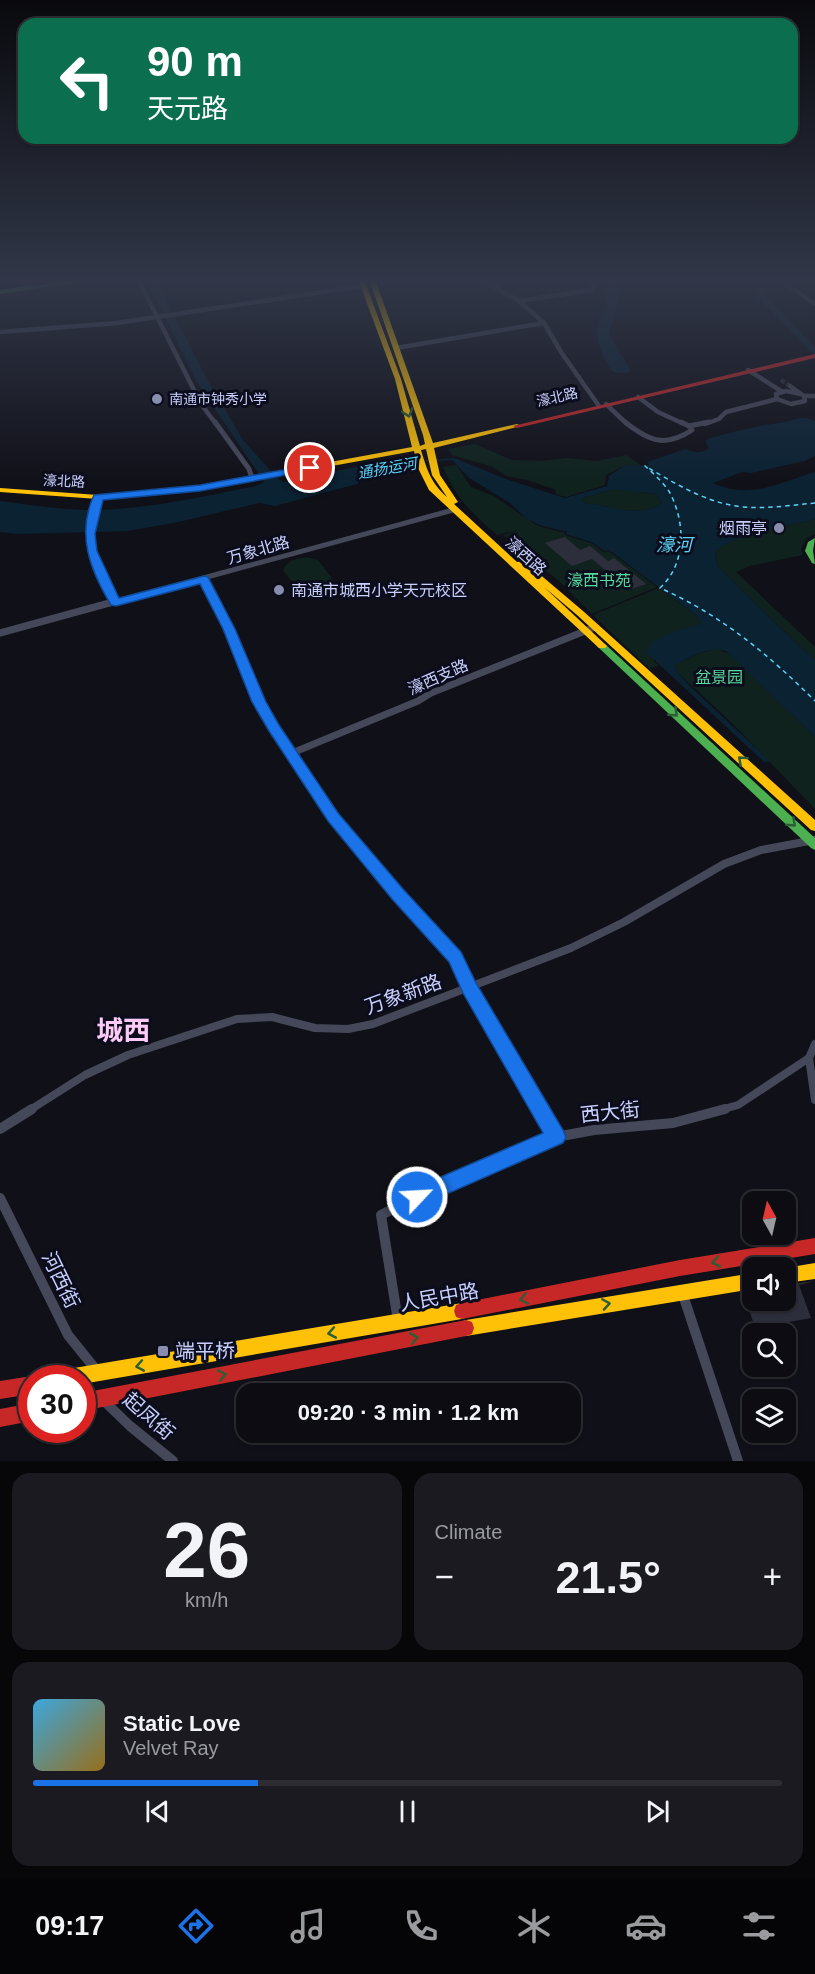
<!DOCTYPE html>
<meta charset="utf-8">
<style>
body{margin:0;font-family:Arial,"Noto Sans SC",sans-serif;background:#1a1a20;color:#f1f3f6;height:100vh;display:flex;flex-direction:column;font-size:22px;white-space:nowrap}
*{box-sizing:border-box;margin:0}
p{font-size:20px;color:#9a9b9f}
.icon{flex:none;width:33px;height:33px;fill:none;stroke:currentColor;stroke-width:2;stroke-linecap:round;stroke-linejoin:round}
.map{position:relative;height:1461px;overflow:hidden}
.panel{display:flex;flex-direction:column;gap:12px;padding:12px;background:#07070a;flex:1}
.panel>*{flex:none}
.banner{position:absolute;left:18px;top:18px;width:780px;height:126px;border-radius:18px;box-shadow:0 2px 4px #0004,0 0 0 2px #2c2c32;background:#0b6e4f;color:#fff;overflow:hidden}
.needle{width:39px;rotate:352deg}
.controls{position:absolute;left:742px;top:1191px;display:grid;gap:12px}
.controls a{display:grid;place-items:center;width:54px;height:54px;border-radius:12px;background:#0c0c12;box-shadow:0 2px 4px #0004,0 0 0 2px #2c2c32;font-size:30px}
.speed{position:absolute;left:18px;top:1365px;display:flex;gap:12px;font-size:30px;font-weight:700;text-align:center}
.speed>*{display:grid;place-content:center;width:78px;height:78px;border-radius:50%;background:#0c0c12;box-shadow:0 2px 4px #0004,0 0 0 2px #2c2c32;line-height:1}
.speed .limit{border:9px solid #d22;background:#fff;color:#111}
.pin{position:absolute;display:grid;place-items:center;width:51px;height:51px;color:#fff;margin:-26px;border:3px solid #fff;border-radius:50%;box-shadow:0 2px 6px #0007}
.me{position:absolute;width:66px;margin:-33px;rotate:65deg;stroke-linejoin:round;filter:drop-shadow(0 0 4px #0008)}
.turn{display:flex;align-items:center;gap:21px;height:126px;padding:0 30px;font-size:27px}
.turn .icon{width:78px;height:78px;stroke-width:2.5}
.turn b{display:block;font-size:42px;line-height:51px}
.big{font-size:45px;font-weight:800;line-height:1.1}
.panel .tile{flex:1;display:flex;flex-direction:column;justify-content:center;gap:9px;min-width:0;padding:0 21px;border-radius:18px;background:#1a1a20}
.panel .dial{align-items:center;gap:0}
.dial b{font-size:78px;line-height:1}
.song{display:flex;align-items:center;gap:18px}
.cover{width:72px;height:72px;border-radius:9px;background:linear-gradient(135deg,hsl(200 70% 55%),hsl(40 70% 35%))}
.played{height:6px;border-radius:3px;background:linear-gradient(90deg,#1a73e8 30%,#2c2c32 30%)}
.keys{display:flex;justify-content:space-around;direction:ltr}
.heat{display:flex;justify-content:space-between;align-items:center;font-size:33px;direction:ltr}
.panel .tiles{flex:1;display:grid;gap:12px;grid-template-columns:1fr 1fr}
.tile:last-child{grid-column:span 2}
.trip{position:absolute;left:236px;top:1383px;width:345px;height:60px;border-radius:18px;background:#0c0c12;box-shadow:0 2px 4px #0004,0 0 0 2px #2c2c32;font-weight:800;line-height:60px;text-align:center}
.menu{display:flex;height:96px;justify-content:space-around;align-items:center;background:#050507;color:#9a9b9f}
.menu .icon{width:42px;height:42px}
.menu .current{color:#1a73e8}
.menu b{font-size:27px;color:#f1f3f6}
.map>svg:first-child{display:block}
.green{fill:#0f221e}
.water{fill:#0b2233;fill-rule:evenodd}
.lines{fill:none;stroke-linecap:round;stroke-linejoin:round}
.ferry{stroke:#5bd4f8;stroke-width:1.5;stroke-dasharray:4.5 4;stroke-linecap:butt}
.building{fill:#2c2e3c}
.street-tunnel{stroke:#2c2d3a;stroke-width:4.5;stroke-dasharray:4.5 2;stroke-linecap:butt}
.street-far4{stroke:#454859;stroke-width:4.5}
.street-far3{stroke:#454859;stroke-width:5}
.street-far2{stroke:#454859;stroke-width:7}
.street-far1{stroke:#454859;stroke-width:8}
.street{stroke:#454859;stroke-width:10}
.fast{fill:#4caf50;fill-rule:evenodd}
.slow{fill:#ffc107;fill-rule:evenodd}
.jam{fill:#c62828;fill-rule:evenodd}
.oneway{stroke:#2c5e36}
.route{fill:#1a73e8;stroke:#114b97;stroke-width:1.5}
.poi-dot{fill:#888cad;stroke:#0c0d1c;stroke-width:2}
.labels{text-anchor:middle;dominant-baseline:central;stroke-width:6;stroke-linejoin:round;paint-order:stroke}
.far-street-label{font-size:14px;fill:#c9cffd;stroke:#0c0d1c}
.far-poi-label{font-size:14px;fill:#c9cffd;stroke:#0c0d1c;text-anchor:start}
.far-water-label{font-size:15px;font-style:italic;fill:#5bd4f8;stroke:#0c0d1c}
.poi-label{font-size:16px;fill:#c9cffd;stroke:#0c0d1c;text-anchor:end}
.street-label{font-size:16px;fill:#c9cffd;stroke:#0c0d1c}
.park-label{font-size:16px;fill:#59d89b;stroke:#0c0d1c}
.water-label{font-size:18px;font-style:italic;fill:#5bd4f8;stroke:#0c0d1c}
.near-street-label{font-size:20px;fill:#c9cffd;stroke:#0c0d1c}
.near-poi-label{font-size:20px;fill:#c9cffd;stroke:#0c0d1c;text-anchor:start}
.near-district-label{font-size:27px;font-weight:bold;fill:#fdcaf6;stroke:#0c0d1c}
</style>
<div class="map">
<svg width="815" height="1461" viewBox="0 0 815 1461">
<rect width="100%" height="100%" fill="#101018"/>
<g class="green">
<path d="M475,444L512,460L541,461L566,458L597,461L626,455L642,466H624L606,475L605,485L566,497L555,494L556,490L527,480L506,476L493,467L452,455L448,449Z"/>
<path d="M456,465L471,487L494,496L538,526L565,533V535L591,543L604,552L609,551L657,587L592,614L560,582L503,535L518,530L497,535C472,513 456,499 443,467Z"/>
<path d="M613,489L656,494L662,502C647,517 617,509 600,505C592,503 588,506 582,501L584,498Z"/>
<path d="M815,519V534L806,539L801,549L803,555L750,566L736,572L815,647V659L799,646L718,567L715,553C730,534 790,526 815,519Z"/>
<path d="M311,558L318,560L337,585L333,593L318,598L303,596L283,570C288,559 300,557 311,558Z"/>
<path d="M659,588L697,616L701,624L665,636L654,661L659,666L649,668L593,615Z"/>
<path d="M717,649L730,654L815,737V809L732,723L678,673L674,665L700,653Z"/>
</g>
<g class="water">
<path d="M146,279H155L208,381L243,440L278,479L284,482L393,459L401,462L454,458L506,479L565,498L607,486L609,476L624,466L649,465L647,462L685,449C694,453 701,454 709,448L705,441L710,438C733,432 755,426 779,423C792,422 801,413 815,421V456L804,461L751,473L742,472L713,483C749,500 779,483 815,472V519C790,526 730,534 715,553L718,567L799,646L815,659V737L726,651C708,646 691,657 675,665L678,673L693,689L771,762H764L647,653C648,637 687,628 701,624L697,616L609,550L605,551L591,542L566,534L567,532L539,525L526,518L510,503L469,478L452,460C421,462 380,461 357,484L275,506L259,503L174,523L127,531L19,534L0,532V501C33,505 67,511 101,510C153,508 205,496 256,486L264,482L197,382ZM613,489L656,494L662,502C647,517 617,509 600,505C592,503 588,506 582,501L584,498Z"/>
<path d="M601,279H613L619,298L609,334L628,366L630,371L626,373L613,372C604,359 594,340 598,323C600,313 609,304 607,291C606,289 602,283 601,279Z"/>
<path d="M759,280L764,286L763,293L815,347V356L757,296L754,281Z"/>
</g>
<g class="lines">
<path class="ferry" d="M815,503C792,505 768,509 744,507C708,504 676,484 645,466C654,474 664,483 670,493C686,524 686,564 660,588C721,615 768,654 815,701"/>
</g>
<g class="building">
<path d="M565,537L580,550L590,546L608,561L614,558L646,584L629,590L592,559L572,566L545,543Z"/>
<path d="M815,1281L799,1285L811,1318L755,1328L748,1306L786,1300V1285Z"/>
</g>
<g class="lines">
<path class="street-tunnel" d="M781,380L790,386"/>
<g class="street-far4">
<path d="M138,279L201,404L216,424"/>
<path d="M480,279L519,301L544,323L561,352L599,406"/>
<path d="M779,279L815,304"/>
<path d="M519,301L592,290L594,288L591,279"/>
<path d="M0,332L117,323L363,286"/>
<path d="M396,348L544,323"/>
<path d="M748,370L781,391"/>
<path d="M790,386L804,396L805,401L791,404L777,399L776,394L786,391L801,394"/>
<path d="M804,396H815"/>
<path d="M638,397L658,412L684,424"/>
<path d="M606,404L627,424"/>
<path d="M705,424L719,419L726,412L777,399"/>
</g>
<g class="street-far3">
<path d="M215,422L249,469L252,478"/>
<path d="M625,422C649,441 665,448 692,430L689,426"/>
<path d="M681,422L689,426L709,422"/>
<path d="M98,497L90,534L92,551L115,602"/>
<path d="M204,580L216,604"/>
<path d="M108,604L453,510"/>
</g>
<g class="street-far2">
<path d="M215,602L259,702L274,728L343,829"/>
<path d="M0,633L113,602"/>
<path d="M292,753L418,701L431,693L595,627"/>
</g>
<g class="street-far1">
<path d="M342,827L397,894L456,957L469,988L540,1110"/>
<path d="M815,1044L809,1058L815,1100"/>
<path d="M30,1110L85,1075L128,1055L237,1019L272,1017L315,1028L348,1029L373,1024L571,948L624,922L724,864L761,850L815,840"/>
<path d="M720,1110L738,1105L809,1058"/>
</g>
<g class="street">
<path d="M539,1109L556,1137"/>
<path d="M0,1129L32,1109"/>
<path d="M0,1198L68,1335L97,1371"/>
<path d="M682,1292L738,1461"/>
<path d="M398,1321L381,1215L435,1188L556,1137L594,1130L673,1123L725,1109"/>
<path d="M103,1400L130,1426L173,1461"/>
</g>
<g class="fast">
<path d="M82,279H98L0,294V290Z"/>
<path d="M815,538L813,551L815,564L812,563L805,551L808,542Z"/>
<path d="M602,643L605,644L815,838V850L811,848L599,648L597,646Z"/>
</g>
<g class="slow">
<path d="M358,279H364L401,379L420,446L425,444L423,435L369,279H375L433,443L517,424L521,426L434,448L440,475L458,502L454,504L517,562L524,561L583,611L815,820V831L811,830L577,615L544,587L607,646L605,648H599L429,490L418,468L414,451L200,490L98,499L0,492V488L98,495L200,486L412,447L395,379ZM426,449L432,475L447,497C431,483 427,470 421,450Z"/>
<path d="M815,1263V1279L786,1283L785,1268Z"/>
<path d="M753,1273V1289L466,1336L460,1334L458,1328L460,1322L466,1320Z"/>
<path d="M462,1303L468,1305L470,1311L468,1317L462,1319L82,1384V1378H59L62,1372L68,1369Z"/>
</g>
<g class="jam">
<path d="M815,354V358L517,428L513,426Z"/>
<path d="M815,1238V1254L680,1276L462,1319L456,1317L454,1311L456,1305L462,1303L680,1260Z"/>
<path d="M466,1320L472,1322L474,1328L472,1334L466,1336L82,1411V1393Z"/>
<path d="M32,1376L37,1378H32V1394L0,1399V1381Z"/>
<path d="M32,1403V1421L0,1427V1409Z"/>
</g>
</g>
<defs><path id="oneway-chevron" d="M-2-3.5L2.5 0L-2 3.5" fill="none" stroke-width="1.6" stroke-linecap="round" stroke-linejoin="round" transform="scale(1.5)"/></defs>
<g class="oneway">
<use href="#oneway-chevron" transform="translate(408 413) rotate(73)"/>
<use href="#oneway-chevron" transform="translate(674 713) rotate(43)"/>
<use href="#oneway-chevron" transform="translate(742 760) rotate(-138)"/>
<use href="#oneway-chevron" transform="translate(792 823) rotate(43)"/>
<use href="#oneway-chevron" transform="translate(716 1262) rotate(170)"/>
<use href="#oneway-chevron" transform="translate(524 1299) rotate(169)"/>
<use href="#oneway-chevron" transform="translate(606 1304) rotate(-9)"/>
<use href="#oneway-chevron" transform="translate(332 1333) rotate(170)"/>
<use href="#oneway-chevron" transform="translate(414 1338) rotate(-11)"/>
<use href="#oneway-chevron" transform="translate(140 1366) rotate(170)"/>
<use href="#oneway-chevron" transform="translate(222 1375) rotate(-11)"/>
</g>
<linearGradient id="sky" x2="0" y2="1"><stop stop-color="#09090d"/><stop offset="0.58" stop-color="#313748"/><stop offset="1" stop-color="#313748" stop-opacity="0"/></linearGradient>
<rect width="815" height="484" fill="url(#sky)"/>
<path class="route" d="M310,465H314V470L200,491L103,500L95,534L97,551L119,598L204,576L208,577L235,629L266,702L279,725L338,813L403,889L461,952L476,983L563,1130L566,1137L563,1143L417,1207L410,1204L407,1197L410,1190L543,1133L463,993L449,962L392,899L328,821L269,731L252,702L223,629L200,584L116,606L111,605C90,570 76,534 94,495L200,485Z"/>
<g class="poi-dot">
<circle cx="157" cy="399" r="6"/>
<circle cx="779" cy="528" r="6"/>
<circle cx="279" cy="590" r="6"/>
<rect x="157" y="1345" width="12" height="12" rx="3"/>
</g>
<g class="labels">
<g class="far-street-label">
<text transform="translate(557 397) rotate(-13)">濠北路</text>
<text transform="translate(64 481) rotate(3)">濠北路</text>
</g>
<g class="far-poi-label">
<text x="169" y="399">南通市钟秀小学</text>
</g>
<g class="far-water-label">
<text transform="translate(387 468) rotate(-10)">通扬运河</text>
</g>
<g class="poi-label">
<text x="767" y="528">烟雨亭</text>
<text x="291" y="590" text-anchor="start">南通市城西小学天元校区</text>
</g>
<g class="street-label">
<text transform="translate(258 550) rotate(-16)">万象北路</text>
<text transform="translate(526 556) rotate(42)">濠西路</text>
<text transform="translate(438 677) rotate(-24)">濠西支路</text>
</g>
<g class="park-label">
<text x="599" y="580">濠西书苑</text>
<text x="719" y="677">盆景园</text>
</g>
<g class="water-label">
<text x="674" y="545">濠河</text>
</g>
<g class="near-street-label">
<text transform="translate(403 994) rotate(-20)">万象新路</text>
<text transform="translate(610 1112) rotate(-6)">西大街</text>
<text transform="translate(61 1280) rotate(64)">河西街</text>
<text transform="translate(439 1297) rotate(-10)">人民中路</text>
<text transform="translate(149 1416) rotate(41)">起凤街</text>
</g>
<g class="near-poi-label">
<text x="175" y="1351">端平桥</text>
</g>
<g class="near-district-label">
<text x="123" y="1031">城西</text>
</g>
</g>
</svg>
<div class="controls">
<a><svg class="needle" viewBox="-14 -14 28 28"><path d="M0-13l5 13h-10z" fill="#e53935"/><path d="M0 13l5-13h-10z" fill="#9a9b9f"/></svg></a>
<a><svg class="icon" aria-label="sound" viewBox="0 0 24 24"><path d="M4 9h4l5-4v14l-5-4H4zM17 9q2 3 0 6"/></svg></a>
<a><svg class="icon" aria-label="search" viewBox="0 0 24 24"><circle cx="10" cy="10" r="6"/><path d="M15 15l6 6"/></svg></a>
<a><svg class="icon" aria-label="layers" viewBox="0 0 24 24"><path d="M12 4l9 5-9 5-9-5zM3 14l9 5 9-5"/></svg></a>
</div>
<div class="speed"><div class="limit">30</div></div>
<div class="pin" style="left:310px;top:468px;background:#d93025"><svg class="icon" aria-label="arrive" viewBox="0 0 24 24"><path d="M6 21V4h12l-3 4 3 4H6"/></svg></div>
<svg class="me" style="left:417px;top:1197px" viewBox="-20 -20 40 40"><circle r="17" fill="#1a73e8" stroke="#fff" stroke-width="3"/><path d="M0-11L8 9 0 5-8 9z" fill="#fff"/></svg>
<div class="trip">09:20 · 3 min · 1.2 km</div>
<div class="banner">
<div class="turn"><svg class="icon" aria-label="left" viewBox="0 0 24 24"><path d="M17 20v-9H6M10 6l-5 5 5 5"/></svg><div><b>90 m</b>天元路</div></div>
</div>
</div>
<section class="panel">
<div class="tiles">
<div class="tile dial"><b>26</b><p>km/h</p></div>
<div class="tile"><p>Climate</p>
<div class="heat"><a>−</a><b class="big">21.5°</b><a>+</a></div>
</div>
<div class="tile">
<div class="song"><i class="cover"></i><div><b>Static Love</b><p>Velvet Ray</p></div></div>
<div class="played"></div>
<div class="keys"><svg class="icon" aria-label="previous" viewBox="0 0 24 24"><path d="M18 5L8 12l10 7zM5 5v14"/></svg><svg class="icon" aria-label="pause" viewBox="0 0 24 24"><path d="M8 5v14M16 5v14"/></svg><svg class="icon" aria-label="next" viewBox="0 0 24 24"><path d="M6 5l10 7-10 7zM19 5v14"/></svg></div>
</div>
</div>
</section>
<nav class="menu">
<b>09:17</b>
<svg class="icon current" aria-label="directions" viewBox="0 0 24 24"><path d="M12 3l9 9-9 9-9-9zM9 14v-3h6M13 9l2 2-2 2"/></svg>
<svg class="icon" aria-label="music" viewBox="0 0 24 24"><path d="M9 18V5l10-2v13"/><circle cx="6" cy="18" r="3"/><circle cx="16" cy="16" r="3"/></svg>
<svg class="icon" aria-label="phone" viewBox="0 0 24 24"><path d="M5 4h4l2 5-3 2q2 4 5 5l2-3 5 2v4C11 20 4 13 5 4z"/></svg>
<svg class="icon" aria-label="climate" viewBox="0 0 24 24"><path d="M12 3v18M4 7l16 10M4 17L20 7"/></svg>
<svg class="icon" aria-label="car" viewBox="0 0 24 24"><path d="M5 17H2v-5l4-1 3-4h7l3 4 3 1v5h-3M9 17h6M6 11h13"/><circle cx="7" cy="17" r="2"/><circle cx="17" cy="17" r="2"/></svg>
<svg class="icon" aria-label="filters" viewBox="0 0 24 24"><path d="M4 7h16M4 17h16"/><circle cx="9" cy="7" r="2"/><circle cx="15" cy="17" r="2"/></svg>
</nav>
